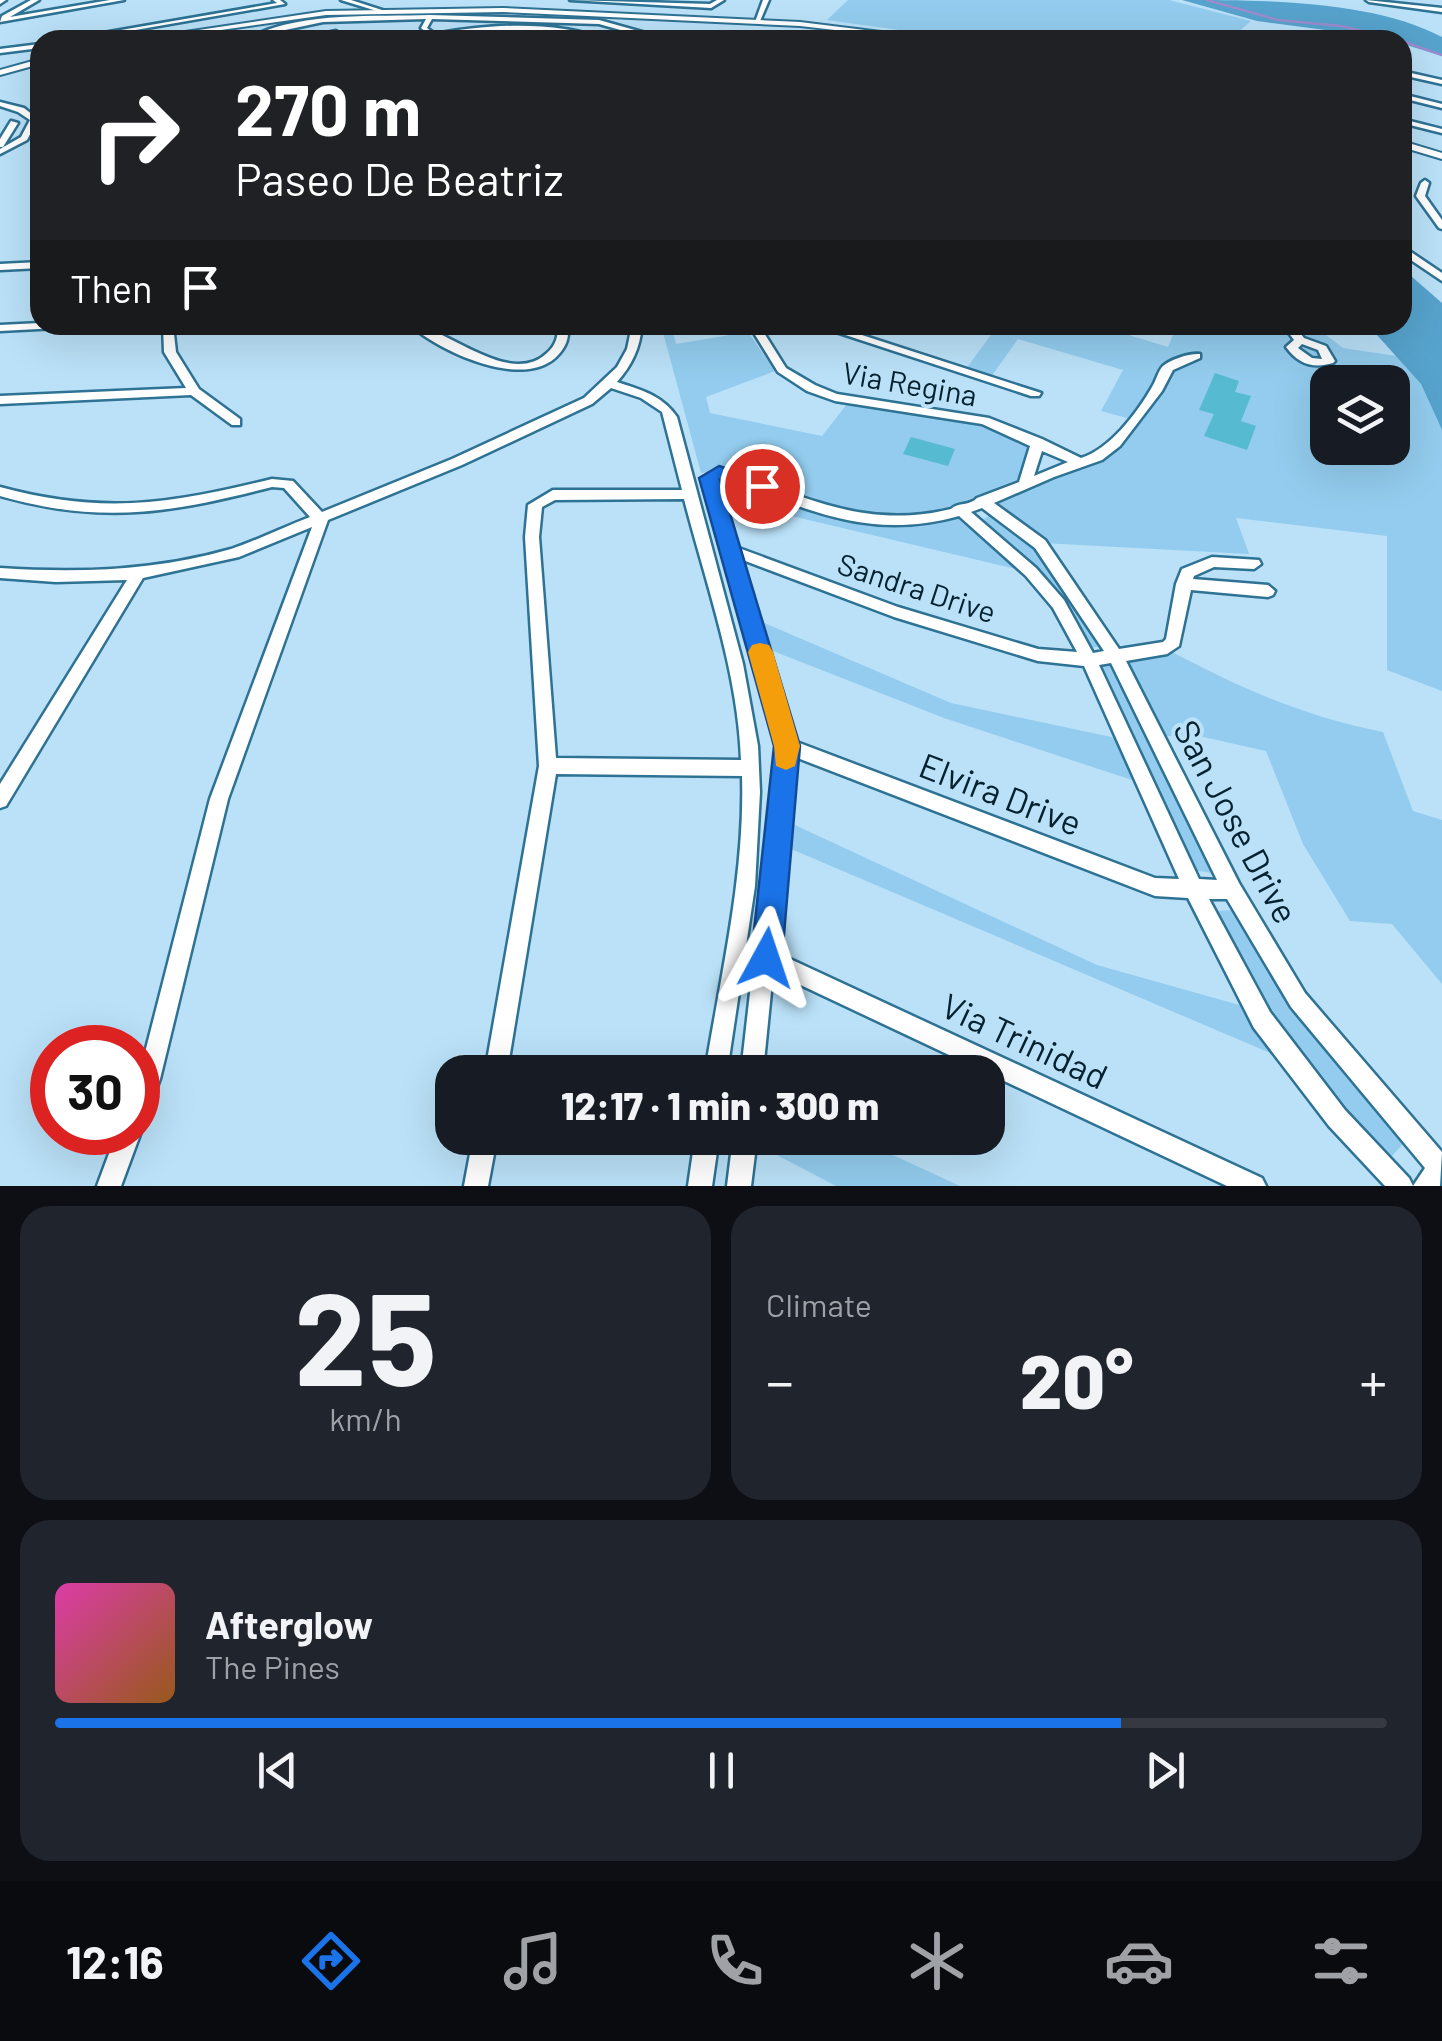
<!DOCTYPE html>
<meta charset="utf-8">
<style>
body{margin:0;font-family:Barlow,sans-serif;background:#20242c;color:#f1f3f6;height:100vh;display:flex;flex-direction:column;font-size:38px;white-space:nowrap}
*{box-sizing:border-box;margin:0}
p{font-size:32px;color:#9ea1a6}
.icon{flex:none;width:55px;height:55px;fill:none;stroke:currentColor;stroke-width:2;stroke-linecap:round;stroke-linejoin:round}
.map{position:relative;height:1186px;overflow:hidden}
.details{display:flex;flex-direction:column;gap:20px;padding:20px;background:#0d0f14;flex:1}
.details>*{flex:none}
.guide{position:absolute;left:30px;top:30px;width:1382px;height:305px;border-radius:30px;box-shadow:0 10px 40px #0002;background:#202124;color:#fff;overflow:hidden}
.tools{position:absolute;left:1310px;top:365px;display:grid;gap:20px}
.tools a{display:grid;place-items:center;width:100px;height:100px;border-radius:20px;background:#171b24;box-shadow:0 10px 40px #0002;font-size:50px}
.speed{position:absolute;left:30px;top:1025px;display:flex;gap:20px;font-size:50px;font-weight:700;text-align:center}
.speed>*{display:grid;place-content:center;width:130px;height:130px;border-radius:50%;background:#171b24;box-shadow:0 10px 40px #0002;line-height:1}
.speed .limit{border:15px solid #d22;background:#fff;color:#111}
.pin{position:absolute;display:grid;place-items:center;width:85px;height:85px;color:#fff;margin:-42px;border:5px solid #fff;border-radius:50%;box-shadow:0 2px 10px #0007}
.me{position:absolute;width:110px;margin:-55px;rotate:5deg;stroke-linejoin:round;filter:drop-shadow(0 0 8px #0008)}
.turn{display:flex;align-items:center;gap:35px;height:210px;padding:0 40px;font-size:45px}
.turn .icon{width:130px;height:130px;stroke-width:2.5}
.turn b{display:block;font-size:70px;line-height:85px}
.then{display:flex;align-items:center;height:95px;padding:0 40px;background:#0003;gap:20px;font-size:38px}
.big{font-size:75px;font-weight:800;line-height:1.1}
.details .widget{flex:1;display:flex;flex-direction:column;justify-content:center;gap:15px;min-width:0;padding:0 35px;border-radius:30px;background:#20242c}
.details .dial{align-items:center;gap:0}
.dial b{font-size:130px;line-height:1}
.song{display:flex;align-items:center;gap:30px}
.cover{width:120px;height:120px;border-radius:15px;background:linear-gradient(135deg,hsl(320 70% 55%),hsl(30 70% 35%))}
.played{height:10px;border-radius:5px;background:linear-gradient(90deg,#1a73e8 80%,#363941 80%)}
.keys{display:flex;justify-content:space-around;direction:ltr}
.heat{display:flex;justify-content:space-between;align-items:center;font-size:55px;direction:ltr}
.details .tiles{flex:1;display:grid;gap:20px;grid-template-columns:1fr 1fr}
.widget:last-child{grid-column:span 2}
.trip{position:absolute;left:435px;top:1055px;width:570px;height:100px;border-radius:30px;background:#171b24;box-shadow:0 10px 40px #0002;font-weight:800;line-height:100px;text-align:center}
.tabs{display:flex;height:160px;justify-content:space-around;align-items:center;background:#090b0e;color:#9ea1a6}
.tabs .icon{width:70px;height:70px}
.tabs .current{color:#1a73e8}
.tabs b{font-size:45px;color:#f1f3f6}
.map>svg:first-child{display:block}
.green{fill:#93ccee;fill-rule:evenodd}
.forest{fill:#56a3cd}
.lines{fill:none;stroke-linecap:round;stroke-linejoin:round}
.stream{stroke:#9b8cce;stroke-width:2.5}
.building{fill:#56bad0}
.minor-casing{stroke:#2e7294;stroke-width:5}
.tertiary-casing{stroke:#2e7294;stroke-width:4}
.minor{fill:#fff;fill-rule:evenodd}
.tertiary{fill:#fff;fill-rule:evenodd}
.route{fill:#1a73e8;stroke:#114b97;stroke-width:2.5}
.slow{fill:#f59e0b}
.labels{text-anchor:middle;dominant-baseline:central;stroke-width:8;stroke-linejoin:round;paint-order:stroke}
.street-label{font-size:30px;fill:#04212f;stroke:#bae1f8}
.near-street-label{font-size:35px;fill:#04212f;stroke:#bae1f8}
</style>
<div class="map">
<svg width="1442" height="1186" viewBox="0 0 1442 1186">
<rect width="100%" height="100%" fill="#bae1f8"/>
<g class="green">
<path d="M848,0H1169L1251,21L1229,40H971L827,20Z"/>
<path d="M661,325H671L676,344L748,332L775,371L706,397L710,413L822,436L847,404L982,425L1029,445L1019,479C983,492 947,512 908,516C852,523 773,486 719,471L701,473Z"/>
<path d="M972,325H1096L1168,347L1177,325H1246L1276,330L1273,325H1282L1287,331H1298L1294,325H1313L1343,348L1396,356L1421,384L1442,430V691L1387,670V536L1236,518L1249,554L1042,543L997,509L1000,499L1101,458L1120,446L1138,421L1101,411L1123,370L1018,339L991,377L966,369L993,332ZM1328,382H1392V448H1328Z"/>
<path d="M722,476C780,496 847,530 909,526C927,525 945,520 963,518L1020,570L720,499L715,489L716,477Z"/>
<path d="M991,514L1035,547L1102,646L1090,648C1063,592 1032,558 982,521Z"/>
<path d="M762,622L951,703L1116,738L1138,782L944,718L773,651Z"/>
<path d="M1165,648C1235,686 1304,717 1383,732L1413,811L1442,820V984L1392,924L1350,921L1303,844L1266,751L1199,736H1162L1126,666L1136,657Z"/>
<path d="M1099,665H1112L1218,874L1192,870Z"/>
<path d="M784,820L1097,965L1250,1008L1289,1061L784,846Z"/>
<path d="M1235,910L1292,1005L1404,1143L1389,1159L1271,1019L1214,911Z"/>
<path d="M754,1138H856L960,1186H836L754,1143Z"/>
</g>
<g class="forest">
<path d="M1182,0C1261,0 1373,0 1442,37V56L1403,44L1402,40L1257,21Z"/>
<path d="M1403,269L1442,303V430L1421,384L1368,325H1402Z"/>
</g>
<g class="lines">
<g class="stream">
<path d="M1207,0L1278,20L1341,26L1400,40"/>
<path d="M1402,41L1442,55"/>
</g>
</g>
<g class="building">
<path d="M1215,373L1239,381L1235,392L1251,396L1241,421L1256,426L1247,450L1204,436L1214,414L1199,410Z"/>
<path d="M911,437L955,449L948,466L903,454Z"/>
</g>
<g class="lines">
<defs>
<g id="minor">
<path d="M0,0H6L0,4Z"/>
<path d="M31,0H39L10,17L110,0H124L0,22L2,16Z"/>
<path d="M273,0H280L285,4L78,40H63L277,3Z"/>
<path d="M341,0H351L385,11L380,12Z"/>
<path d="M570,0L710,4L717,0H724L711,8Z"/>
<path d="M763,0H769L760,21L755,22Z"/>
<path d="M1366,0L1442,8V12L1369,2Z"/>
<path d="M430,15L599,20L660,37L701,34L783,40L701,38L656,40L599,24L432,19L427,28L435,34C487,24 557,20 606,40L519,30L475,32L434,38L421,28L426,19L323,22L271,33L254,40H245C296,11 372,17 430,15Z"/>
<path d="M336,31L339,33L340,40H334L333,35L293,40Z"/>
<path d="M40,44V48L0,53V49Z"/>
<path d="M1402,71L1442,80V84L1402,75Z"/>
<path d="M1402,94L1442,104V108L1402,98Z"/>
<path d="M0,102L24,108L38,119L27,140L0,154V149L21,137L30,120L18,112L0,106Z"/>
<path d="M1402,119L1442,129V133L1402,123Z"/>
<path d="M11,121L18,123L3,147H0V139Z"/>
<path d="M1425,180L1429,183L1425,196L1442,220V229L1439,228L1416,196L1421,183Z"/>
<path d="M1402,246L1442,273V281L1402,254Z"/>
<path d="M40,262V268L0,270V264Z"/>
<path d="M40,323V325H63L58,328L0,331V325Z"/>
<path d="M163,325H173L176,352L199,389L240,419V425H232L191,395L0,404V396L186,388L164,352Z"/>
<path d="M410,325C445,325 509,389 547,353C556,345 558,337 558,325H568C569,337 567,345 559,354C527,392 440,352 410,325Z"/>
<path d="M632,325H642C640,348 632,365 617,382C641,390 662,395 677,417L743,664L758,746L760,792L755,886L727,1072H705C721,974 745,875 742,776L556,774L507,1072H485L539,766L525,537L528,505L553,490H682L662,412L641,398L611,388L592,404L462,465L328,520L228,799L160,1079L146,1117L138,1120V1080L210,799L312,527L239,557L143,578L6,806L0,808V784L127,580L56,582L0,578V568C78,573 155,571 231,549C258,540 284,527 310,517L284,488L272,487C171,513 102,525 0,496V487C103,515 170,504 272,479L293,481L322,512L452,459L584,398L617,367L627,349ZM684,499C706,584 738,672 741,760L556,758L539,537L542,507L555,500Z"/>
<path d="M749,325H759L786,368L815,385L837,394L989,418L1042,439L1081,458C1110,449 1137,413 1152,387C1156,381 1158,371 1163,366C1171,359 1190,353 1200,354V358L1173,370L1162,391L1120,446L1102,460L1054,477L994,503L1045,540L1119,649L1163,642L1166,639L1176,584L1182,569L1212,557L1259,560L1261,564L1254,569L1214,567L1194,576L1193,579L1268,585L1275,591L1273,595L1268,597L1191,590L1179,646L1167,654L1126,661L1239,883L1305,993L1442,1152L1440,1186H1385L1329,1126L1254,1028L1188,898L1155,896L795,757L775,952L1262,1178L1266,1186H1227L773,972L763,1072H741L778,746L702,478L719,469C802,493 861,531 951,509C958,502 970,506 977,498L1019,482L1030,446L982,424L835,401L807,391L778,372ZM1042,451L1068,462L1034,476ZM720,478C806,507 865,542 959,516L1026,576L1053,608L1077,652L1038,649L898,607L736,547L716,480ZM982,508L1035,548L1104,651L1093,653L1064,600L1036,568L971,512ZM740,559L894,617L1038,661L1084,666L1179,879L1155,878L794,741ZM1111,663L1217,880L1199,879L1099,665ZM1209,899H1227L1291,1007L1425,1168L1413,1186L1409,1178L1345,1110L1270,1012Z"/>
<path d="M815,325H831L1041,393L1039,396H1031Z"/>
<path d="M1283,325H1294L1304,338L1326,346L1335,361L1333,363C1313,369 1298,364 1286,347L1294,340ZM1302,344L1318,350L1322,359L1312,358L1298,348Z"/>
<path d="M138,1125L141,1132L121,1186H97L117,1132H138Z"/>
<path d="M473,1138H497L488,1186H464Z"/>
<path d="M695,1138H719L712,1186H688Z"/>
<path d="M733,1138H757L751,1186H727Z"/>
</g>
<g id="tertiary">
<path d="M503,8L800,22L946,40H922L800,26L503,12L326,15L151,40H131L326,11Z"/>
<path d="M40,59V64L0,75V70Z"/>
<path d="M1402,141L1442,153V159L1402,147Z"/>
</g>
</defs>
<use href="#minor" class="minor-casing"/>
<use href="#tertiary" class="tertiary-casing"/>
<use href="#minor" class="minor"/>
<use href="#tertiary" class="tertiary"/>
</g>
<path class="route" d="M719,466L769,482L772,486L762,493L720,480L800,746L782,958L778,969L766,973L755,969L751,958L774,746L699,478Z"/>
<path class="slow" d="M760,643L769,645L773,652L800,746L795,766L786,770L776,766L774,746L748,652L752,645Z"/>
<g class="labels">
<g class="street-label">
<text transform="translate(910 383) rotate(10)">Via Regina</text>
<text transform="translate(917 587) rotate(18)">Sandra Drive</text>
</g>
<g class="near-street-label">
<text transform="translate(1001 793) rotate(21)">Elvira Drive</text>
<text transform="translate(1237 821) rotate(62)">San Jose Drive</text>
<text transform="translate(1025 1040) rotate(25)">Via Trinidad</text>
</g>
</g>
</svg>
<div class="tools">
<a><svg class="icon" aria-label="layers" viewBox="0 0 24 24"><path d="M12 4l9 5-9 5-9-5zM3 14l9 5 9-5"/></svg></a>
</div>
<div class="speed"><div class="limit">30</div></div>
<div class="pin" style="left:762px;top:486px;background:#d93025"><svg class="icon" aria-label="arrive" viewBox="0 0 24 24"><path d="M6 21V4h12l-3 4 3 4H6"/></svg></div>
<svg class="me" style="left:766px;top:958px" viewBox="-20 -20 40 40"><path d="M0-17L14 15 0 8-14 15z" fill="#1a73e8" stroke="#fff" stroke-width="4"/></svg>
<div class="trip">12:17 · 1 min · 300 m</div>
<div class="guide">
<div class="turn"><svg class="icon" aria-label="right" viewBox="0 0 24 24"><path d="M7 20v-9h11M14 6l5 5-5 5"/></svg><div><b>270 m</b>Paseo De Beatriz</div></div>
<div class="then">Then<svg class="icon" aria-label="arrive" viewBox="0 0 24 24"><path d="M6 21V4h12l-3 4 3 4H6"/></svg></div>
</div>
</div>
<section class="details">
<div class="tiles">
<div class="widget dial"><b>25</b><p>km/h</p></div>
<div class="widget"><p>Climate</p>
<div class="heat"><a>−</a><b class="big">20°</b><a>+</a></div>
</div>
<div class="widget">
<div class="song"><i class="cover"></i><div><b>Afterglow</b><p>The Pines</p></div></div>
<div class="played"></div>
<div class="keys"><svg class="icon" aria-label="previous" viewBox="0 0 24 24"><path d="M18 5L8 12l10 7zM5 5v14"/></svg><svg class="icon" aria-label="pause" viewBox="0 0 24 24"><path d="M8 5v14M16 5v14"/></svg><svg class="icon" aria-label="next" viewBox="0 0 24 24"><path d="M6 5l10 7-10 7zM19 5v14"/></svg></div>
</div>
</div>
</section>
<nav class="tabs">
<b>12:16</b>
<svg class="icon current" aria-label="directions" viewBox="0 0 24 24"><path d="M12 3l9 9-9 9-9-9zM9 14v-3h6M13 9l2 2-2 2"/></svg>
<svg class="icon" aria-label="music" viewBox="0 0 24 24"><path d="M9 18V5l10-2v13"/><circle cx="6" cy="18" r="3"/><circle cx="16" cy="16" r="3"/></svg>
<svg class="icon" aria-label="phone" viewBox="0 0 24 24"><path d="M5 4h4l2 5-3 2q2 4 5 5l2-3 5 2v4C11 20 4 13 5 4z"/></svg>
<svg class="icon" aria-label="climate" viewBox="0 0 24 24"><path d="M12 3v18M4 7l16 10M4 17L20 7"/></svg>
<svg class="icon" aria-label="car" viewBox="0 0 24 24"><path d="M5 17H2v-5l4-1 3-4h7l3 4 3 1v5h-3M9 17h6M6 11h13"/><circle cx="7" cy="17" r="2"/><circle cx="17" cy="17" r="2"/></svg>
<svg class="icon" aria-label="filters" viewBox="0 0 24 24"><path d="M4 7h16M4 17h16"/><circle cx="9" cy="7" r="2"/><circle cx="15" cy="17" r="2"/></svg>
</nav>
